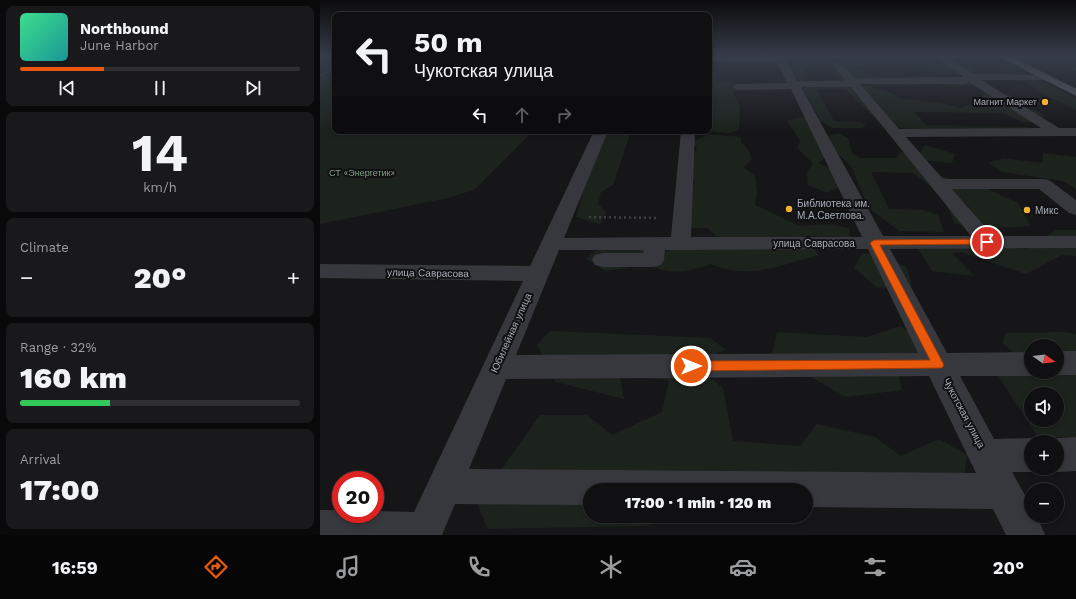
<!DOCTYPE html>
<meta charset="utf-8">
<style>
body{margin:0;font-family:"Work Sans",sans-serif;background:#19191b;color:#f1f3f6;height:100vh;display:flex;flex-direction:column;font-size:15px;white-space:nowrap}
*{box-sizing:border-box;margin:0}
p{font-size:13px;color:#9c9d9f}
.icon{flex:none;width:22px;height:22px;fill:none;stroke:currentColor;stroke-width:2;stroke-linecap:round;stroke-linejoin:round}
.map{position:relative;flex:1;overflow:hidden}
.panel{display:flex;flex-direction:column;gap:6px;padding:6px;background:#09090a;width:320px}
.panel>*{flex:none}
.top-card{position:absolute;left:12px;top:12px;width:380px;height:122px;border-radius:8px;box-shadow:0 2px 6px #0003,0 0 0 1px #303032;background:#101012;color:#f1f3f6;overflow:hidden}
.needle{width:26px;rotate:104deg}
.tools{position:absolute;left:704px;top:339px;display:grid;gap:8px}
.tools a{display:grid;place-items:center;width:40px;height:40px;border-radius:50%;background:#101012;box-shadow:0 2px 6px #0003,0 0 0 1px #303032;font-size:20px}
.speed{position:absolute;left:12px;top:471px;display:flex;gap:8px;font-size:20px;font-weight:700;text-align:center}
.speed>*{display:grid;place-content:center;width:52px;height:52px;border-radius:50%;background:#101012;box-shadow:0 2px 6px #0003,0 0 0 1px #303032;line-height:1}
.speed .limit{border:6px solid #d22;background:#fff;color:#111}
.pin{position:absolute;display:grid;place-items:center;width:34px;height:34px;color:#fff;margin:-17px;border:2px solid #fff;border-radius:50%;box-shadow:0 1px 4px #0007}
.me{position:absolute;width:44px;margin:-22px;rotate:90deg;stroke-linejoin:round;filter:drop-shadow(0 0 3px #0008)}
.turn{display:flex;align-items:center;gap:14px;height:84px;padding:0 16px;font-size:18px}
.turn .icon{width:52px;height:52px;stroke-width:2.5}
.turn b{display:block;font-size:28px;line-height:34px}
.lanes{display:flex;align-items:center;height:38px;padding:0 16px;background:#0003;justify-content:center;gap:20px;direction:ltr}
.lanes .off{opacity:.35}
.big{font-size:30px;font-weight:800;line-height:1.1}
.panel .card{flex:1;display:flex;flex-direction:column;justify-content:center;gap:6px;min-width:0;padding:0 14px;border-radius:8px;background:#19191b}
.panel .dial{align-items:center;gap:0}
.dial b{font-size:52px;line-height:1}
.song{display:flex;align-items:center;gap:12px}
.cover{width:48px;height:48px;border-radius:6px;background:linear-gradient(135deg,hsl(150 70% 55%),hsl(180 70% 35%))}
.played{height:4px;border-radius:2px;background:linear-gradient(90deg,#ea580c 30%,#303032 30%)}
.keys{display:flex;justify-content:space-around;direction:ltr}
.heat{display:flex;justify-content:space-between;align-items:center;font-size:22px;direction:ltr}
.charge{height:6px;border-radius:3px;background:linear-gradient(90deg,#34c759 32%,#303032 0)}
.trip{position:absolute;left:263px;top:483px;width:230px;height:40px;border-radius:20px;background:#101012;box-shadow:0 2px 6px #0003,0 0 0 1px #303032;font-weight:800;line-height:40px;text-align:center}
.dock{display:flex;height:64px;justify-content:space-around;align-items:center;background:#060607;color:#9c9d9f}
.dock .icon{width:28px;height:28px}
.dock .on{color:#ea580c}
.dock b{font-size:18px;color:#f1f3f6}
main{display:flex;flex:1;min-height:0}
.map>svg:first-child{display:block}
.green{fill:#1c231d;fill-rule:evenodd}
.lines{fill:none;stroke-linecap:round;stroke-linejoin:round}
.stream{fill:#2c353c;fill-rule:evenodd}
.path-far1{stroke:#3d3f44;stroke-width:1;stroke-dasharray:1 1.5;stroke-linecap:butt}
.path{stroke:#3d3f44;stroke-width:2.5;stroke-dasharray:2 3;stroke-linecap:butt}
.minor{fill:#37383d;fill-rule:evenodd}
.major{fill:#53555c;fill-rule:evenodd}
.tram{stroke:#4a4c52;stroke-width:1}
.route{fill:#ea580c;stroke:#983908}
.poi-dot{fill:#f2b134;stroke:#111113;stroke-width:1.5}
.labels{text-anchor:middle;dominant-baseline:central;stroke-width:4;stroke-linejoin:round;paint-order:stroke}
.far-poi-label{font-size:9px;fill:#a8adb8;stroke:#111113;text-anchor:end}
.far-park-label{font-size:9px;fill:#7fa381;stroke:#111113}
.poi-label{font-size:10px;fill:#a8adb8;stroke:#111113;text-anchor:start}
.street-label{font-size:10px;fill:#a8adb8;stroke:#111113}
</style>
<main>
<section class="panel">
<div class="card">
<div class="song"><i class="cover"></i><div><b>Northbound</b><p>June Harbor</p></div></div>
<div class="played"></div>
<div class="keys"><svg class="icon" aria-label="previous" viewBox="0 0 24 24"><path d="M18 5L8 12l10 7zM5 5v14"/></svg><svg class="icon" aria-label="pause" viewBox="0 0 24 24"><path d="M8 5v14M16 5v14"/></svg><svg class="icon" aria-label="next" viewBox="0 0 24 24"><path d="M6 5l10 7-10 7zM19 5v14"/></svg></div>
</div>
<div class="card dial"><b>14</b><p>km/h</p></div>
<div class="card"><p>Climate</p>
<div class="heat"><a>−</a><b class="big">20°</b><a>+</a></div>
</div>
<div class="card"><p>Range · 32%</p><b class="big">160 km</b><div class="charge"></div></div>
<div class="card"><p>Arrival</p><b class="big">17:00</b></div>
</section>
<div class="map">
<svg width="756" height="535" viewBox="0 0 756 535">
<rect width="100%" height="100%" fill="#161618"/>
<g class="green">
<path d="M0,56H15V131H213L154,190L128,198L0,224Z"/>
<path d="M465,56H474L475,62H512L518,59L535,57L540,62H563L574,64L570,67H528L542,70L546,73L563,79L604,83L588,86L574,84L562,87L538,80L541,84L572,93L580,98L620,103L640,108L652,104L677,105L662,95L664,91L688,94L699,101L692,106L717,111L724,115L716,123L702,122L684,113L594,112L607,125L706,127L717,129L674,134L581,128L558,121L525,89H497L514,121L538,122L546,124L542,128H512L501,121L482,89L496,81L520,79L510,67H482L489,79L480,82L462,66L468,62Z"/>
<path d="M605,56H632L660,74H691L673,63C685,59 697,69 707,74L706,78L720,81L756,98V110L718,91C705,77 683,80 665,80L667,85L629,87L621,84L642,79L644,75L617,74L607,68L590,67L587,62L609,61Z"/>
<path d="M716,56L736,58L756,67V71L746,69L739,64Z"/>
<path d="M394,72L398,74L397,81L424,84L427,88L414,91L420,110L419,130L408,133L389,131V73Z"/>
<path d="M480,117L494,122L507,157L498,163L513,170L521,186L507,193L488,185L487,173L493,163L477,148L480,141L467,121Z"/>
<path d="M283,131H311L293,185L281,192L278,204L286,212L280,224L256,217L277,144Z"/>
<path d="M518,133L528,138L532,153L539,158H576L581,152L599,153L605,145L635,154L632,163L603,160L617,175L668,189L698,203L711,226L673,228L635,224L629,211L650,208L640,198L614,189L593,173L551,172L569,209L604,210L618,215L624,232L579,231L549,208L531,166L514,151L509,136Z"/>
<path d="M387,134L421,137V142L429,151L432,160L424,167L435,176L437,191L435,205L480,226L508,224L529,228L530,237L483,236L499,255C461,265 429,280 391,264C364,273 350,276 322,262L306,268L285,271L266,258L292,241L340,254L373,240L400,239L387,228H360L357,203L375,183L364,168L377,149L373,142Z"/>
<path d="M723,153L756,157V189L742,181L683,172L669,163L683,158L722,163Z"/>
<path d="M736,230H756V256L742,255L706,274L640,252L632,253L654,276L612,271L597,247L653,245L707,249Z"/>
<path d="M542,253L567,255L587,268L592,286L558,288L534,268Z"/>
<path d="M581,326L598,339L600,357L574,354L582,390L526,397L452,355L457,332L547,337Z"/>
<path d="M230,331L390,338L406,350L370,362L403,388L413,441L480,446L497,424L555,437L581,456L619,439L647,455L644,478L514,477L270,490V516H352L327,526L168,529L157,504L220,415H267L292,435L342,412L349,380L300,376L304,399L236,382L217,345Z"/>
<path d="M746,332L756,334V437H718L675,371L737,372V346H711V367L683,344L685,333ZM711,394H737V420H711Z"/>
</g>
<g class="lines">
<path class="stream" d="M14,68H15V70L0,76V74Z"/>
<path class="path-far1" d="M389,87H400"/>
<path class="path" d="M269,217L338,218"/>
<g class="minor">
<path d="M389,56H464L477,81H526L513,65L518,62L521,63L534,78L644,77L615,56H626L653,74L727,75L728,77L723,80H661L739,128H756V136L586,137L623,179H723L729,180L756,200V215L749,213L719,189H632L673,236H756V248L570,249L627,353L711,352V372H721L711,376H640L674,439L711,438L720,442H711V468H720L711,472H692L711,506V516H717L725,535H686L673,509L486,507V490H270V505L135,504L122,535H0V510H21V514H55V511L94,512L203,281L0,278V264L210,266L274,131H288L244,238L351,237L361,131H375L371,237H542L471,89L418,90L413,87L418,84L467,83L457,62L389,61ZM649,82L721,128L579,129L540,84H644ZM481,87H531L651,236H563ZM548,249L598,353L196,355L239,250H324L323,253H283L275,255L272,260L275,265L283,267H333L341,265L344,260L345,250ZM609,376L656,473L149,469L186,379Z"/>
<path d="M737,351H756V375H737L730,372H737Z"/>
<path d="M756,437V471L737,472L728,468H737V442H728L737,438Z"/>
</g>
<path class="major" d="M678,56H690L756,89V96Z"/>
<path class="tram" d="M688,56L756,89"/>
</g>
<linearGradient id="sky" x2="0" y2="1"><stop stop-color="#0c0c0d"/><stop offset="0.43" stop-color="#363c48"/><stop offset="1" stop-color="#363c48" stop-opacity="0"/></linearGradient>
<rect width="756" height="131" fill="url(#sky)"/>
<path class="route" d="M667,239L670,240V244L560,245L622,361L624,365L622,368L371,371L367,369L366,366L367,362L371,361L610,360L550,243L554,240Z"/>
<g class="poi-dot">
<circle cx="725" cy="102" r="4"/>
<circle cx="469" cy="209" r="4"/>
<circle cx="707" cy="210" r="4"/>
</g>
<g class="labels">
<g class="far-poi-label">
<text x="717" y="102">Магнит Маркет</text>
</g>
<g class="far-park-label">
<text x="42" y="173">СТ «Энергетик»</text>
</g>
<g class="poi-label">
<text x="477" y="203">Библиотека им.<tspan x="477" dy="12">М.А.Светлова.</tspan></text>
<text x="715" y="210">Микс</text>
</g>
<g class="street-label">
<text x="494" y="243">улица Саврасова</text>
<text transform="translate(108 273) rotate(1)">улица Саврасова</text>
<text transform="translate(191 333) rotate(-66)">Юбилейная улица</text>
<text transform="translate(644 413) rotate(62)">Чукотская улица</text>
</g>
</g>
</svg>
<div class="tools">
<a><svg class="needle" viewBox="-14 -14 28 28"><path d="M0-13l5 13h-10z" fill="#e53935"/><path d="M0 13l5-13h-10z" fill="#9c9d9f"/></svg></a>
<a><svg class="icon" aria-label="sound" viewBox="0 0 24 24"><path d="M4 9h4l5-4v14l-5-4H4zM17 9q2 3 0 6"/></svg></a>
<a>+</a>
<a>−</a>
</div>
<div class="speed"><div class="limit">20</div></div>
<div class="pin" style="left:667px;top:242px;background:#d93025"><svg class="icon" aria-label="arrive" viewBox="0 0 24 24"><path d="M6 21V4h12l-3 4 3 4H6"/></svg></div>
<svg class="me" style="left:371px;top:366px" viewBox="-20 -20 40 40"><circle r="17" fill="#ea580c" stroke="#fff" stroke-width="3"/><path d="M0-11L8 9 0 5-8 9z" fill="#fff"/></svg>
<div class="trip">17:00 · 1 min · 120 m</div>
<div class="top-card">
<div class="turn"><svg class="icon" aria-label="left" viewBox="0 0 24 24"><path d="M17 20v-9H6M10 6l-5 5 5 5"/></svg><div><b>50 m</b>Чукотская улица</div></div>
<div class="lanes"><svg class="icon" aria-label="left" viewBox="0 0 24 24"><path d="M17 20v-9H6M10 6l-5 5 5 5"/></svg><svg class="icon off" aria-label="ahead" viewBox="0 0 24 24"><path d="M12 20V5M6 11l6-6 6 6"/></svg><svg class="icon off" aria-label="right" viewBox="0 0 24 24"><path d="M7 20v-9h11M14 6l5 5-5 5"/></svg></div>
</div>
</div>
</main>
<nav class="dock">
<b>16:59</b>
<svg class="icon on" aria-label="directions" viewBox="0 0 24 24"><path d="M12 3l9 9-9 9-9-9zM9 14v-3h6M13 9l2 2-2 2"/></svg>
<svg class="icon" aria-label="music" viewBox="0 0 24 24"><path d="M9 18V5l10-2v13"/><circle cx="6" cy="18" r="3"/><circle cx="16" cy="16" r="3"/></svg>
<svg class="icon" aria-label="phone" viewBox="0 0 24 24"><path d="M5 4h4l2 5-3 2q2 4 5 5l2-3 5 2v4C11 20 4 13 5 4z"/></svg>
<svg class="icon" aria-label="climate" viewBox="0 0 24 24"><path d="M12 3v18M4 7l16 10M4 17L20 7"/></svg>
<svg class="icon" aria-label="car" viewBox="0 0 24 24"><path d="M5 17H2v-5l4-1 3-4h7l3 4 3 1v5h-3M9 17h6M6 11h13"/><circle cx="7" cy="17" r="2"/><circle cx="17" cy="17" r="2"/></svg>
<svg class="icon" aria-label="filters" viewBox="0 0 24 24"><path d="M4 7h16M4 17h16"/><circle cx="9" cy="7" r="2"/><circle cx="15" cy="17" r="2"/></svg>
<b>20°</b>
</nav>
